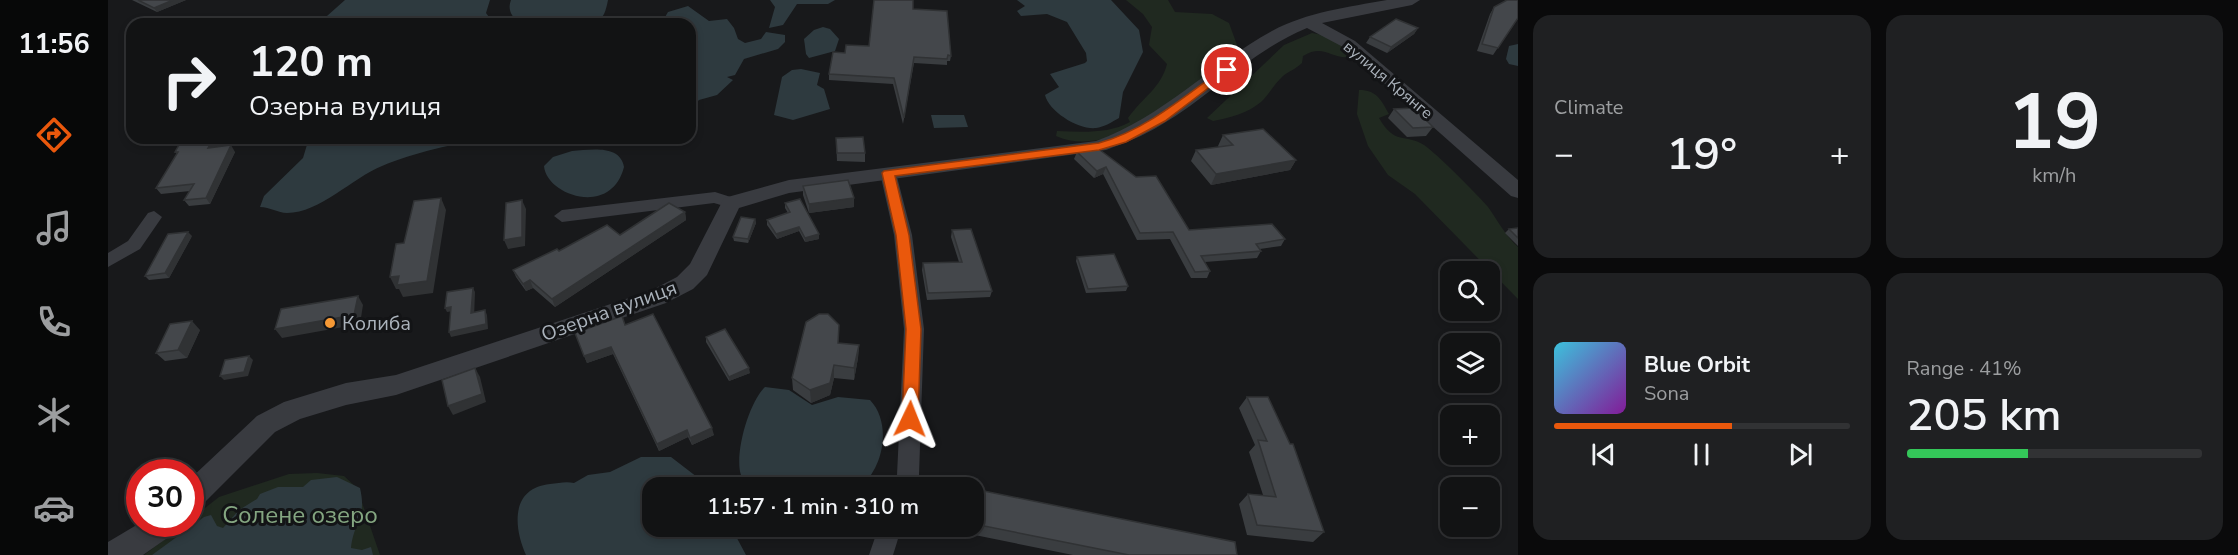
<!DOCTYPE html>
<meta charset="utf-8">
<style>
body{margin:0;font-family:"Nunito Sans",sans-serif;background:#1f2022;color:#f1f3f6;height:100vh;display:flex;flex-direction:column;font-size:22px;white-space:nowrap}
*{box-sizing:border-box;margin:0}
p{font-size:20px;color:#9c9ea0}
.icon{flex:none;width:33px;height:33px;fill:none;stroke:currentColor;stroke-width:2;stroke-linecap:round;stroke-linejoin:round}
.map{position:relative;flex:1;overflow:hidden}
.drawer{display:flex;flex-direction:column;gap:15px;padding:15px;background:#0a0a0b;width:720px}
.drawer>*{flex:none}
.guide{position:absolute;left:18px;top:18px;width:570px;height:126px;border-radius:18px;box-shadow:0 3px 9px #0003,0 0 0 2px #313234;background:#121314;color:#f1f3f6;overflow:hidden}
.tools{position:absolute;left:1332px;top:261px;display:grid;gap:12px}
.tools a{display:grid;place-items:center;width:60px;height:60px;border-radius:12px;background:#121314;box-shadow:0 3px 9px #0003,0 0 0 2px #313234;font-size:30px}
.speed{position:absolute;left:18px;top:459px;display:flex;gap:12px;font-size:30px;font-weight:700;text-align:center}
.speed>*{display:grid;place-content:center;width:78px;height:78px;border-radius:50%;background:#121314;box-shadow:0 3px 9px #0003,0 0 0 2px #313234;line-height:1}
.speed .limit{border:9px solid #d22;background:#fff;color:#111}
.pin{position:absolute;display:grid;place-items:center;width:51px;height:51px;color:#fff;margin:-26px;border:3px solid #fff;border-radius:50%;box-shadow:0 2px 6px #0007}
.me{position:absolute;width:66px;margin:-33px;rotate:2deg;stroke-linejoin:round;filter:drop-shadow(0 0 4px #0008)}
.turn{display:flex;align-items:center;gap:21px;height:126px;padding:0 24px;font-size:27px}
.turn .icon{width:78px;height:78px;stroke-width:2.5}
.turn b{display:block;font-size:42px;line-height:51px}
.big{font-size:45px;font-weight:600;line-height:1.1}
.drawer .card{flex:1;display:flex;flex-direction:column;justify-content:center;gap:9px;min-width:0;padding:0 21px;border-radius:18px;background:#1f2022}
.drawer .dial{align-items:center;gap:0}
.dial b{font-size:78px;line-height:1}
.song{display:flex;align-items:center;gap:18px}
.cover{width:72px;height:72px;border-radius:9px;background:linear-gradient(135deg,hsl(190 70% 55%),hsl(290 70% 35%))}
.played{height:6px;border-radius:3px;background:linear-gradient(90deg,#ea580c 60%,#313234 60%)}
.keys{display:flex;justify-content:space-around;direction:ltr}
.heat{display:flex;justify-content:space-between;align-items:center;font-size:33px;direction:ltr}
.charge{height:9px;border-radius:4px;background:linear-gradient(90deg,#34c759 41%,#313234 0)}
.drawer .tiles{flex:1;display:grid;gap:15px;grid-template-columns:repeat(2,1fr)}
.trip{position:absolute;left:534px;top:477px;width:342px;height:60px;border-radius:18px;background:#121314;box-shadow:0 3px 9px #0003,0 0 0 2px #313234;font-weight:600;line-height:60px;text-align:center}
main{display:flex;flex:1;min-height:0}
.menu{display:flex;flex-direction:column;width:108px;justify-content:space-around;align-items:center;background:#070808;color:#9c9ea0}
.menu .icon{width:42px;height:42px}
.menu .on{color:#ea580c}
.menu b{font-size:27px;color:#f1f3f6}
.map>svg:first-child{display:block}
.green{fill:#202920}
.water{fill:#2e3a3f}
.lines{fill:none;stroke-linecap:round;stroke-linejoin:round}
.river{fill:#2e3a3f;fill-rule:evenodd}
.minor{fill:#393b40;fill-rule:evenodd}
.tertiary{fill:#393b40;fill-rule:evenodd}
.wall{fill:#3a3d40}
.shaded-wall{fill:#303234}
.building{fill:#44474b;stroke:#303234;stroke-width:1.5}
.route{fill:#ea580c;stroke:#983908;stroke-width:1.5}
.poi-dot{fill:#f69935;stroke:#131416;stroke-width:2}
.labels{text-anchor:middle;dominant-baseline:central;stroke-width:6;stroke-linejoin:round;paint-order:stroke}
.far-street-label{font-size:16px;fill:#aab2bb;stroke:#131416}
.street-label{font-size:20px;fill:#aab2bb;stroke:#131416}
.poi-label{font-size:20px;fill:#aab2bb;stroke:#131416;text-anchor:start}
.near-park-label{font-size:24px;fill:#84a681;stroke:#131416}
</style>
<main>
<nav class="menu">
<b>11:56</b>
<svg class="icon on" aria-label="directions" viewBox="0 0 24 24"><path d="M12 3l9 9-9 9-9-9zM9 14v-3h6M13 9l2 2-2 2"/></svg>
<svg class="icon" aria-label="music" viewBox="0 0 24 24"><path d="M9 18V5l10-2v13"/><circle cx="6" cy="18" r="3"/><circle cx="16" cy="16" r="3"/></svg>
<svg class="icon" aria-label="phone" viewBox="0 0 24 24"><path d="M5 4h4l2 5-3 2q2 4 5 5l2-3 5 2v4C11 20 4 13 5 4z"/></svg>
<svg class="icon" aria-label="climate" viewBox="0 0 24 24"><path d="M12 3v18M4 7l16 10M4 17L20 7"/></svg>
<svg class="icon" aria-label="car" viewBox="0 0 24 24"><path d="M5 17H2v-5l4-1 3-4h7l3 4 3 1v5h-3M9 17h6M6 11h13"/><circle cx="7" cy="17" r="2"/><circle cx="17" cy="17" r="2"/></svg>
</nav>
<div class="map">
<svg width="1410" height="555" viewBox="0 0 1410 555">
<rect width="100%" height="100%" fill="#18191b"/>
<g class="green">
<path d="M1018,0H1060L1067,12L1104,14L1121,23L1129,45L1127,54C1085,89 1006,162 948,136L949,131C974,132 1000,134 1022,122L1020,118C1035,97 1053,88 1059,64L1041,45L1044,27L1035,14Z"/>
<path d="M1204,33L1220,36L1242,52V57C1224,60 1216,43 1195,56L1194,63C1188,69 1181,71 1175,76C1166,84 1161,95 1153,102C1140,113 1122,118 1105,121L1099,118L1176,45Z"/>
<path d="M1251,90C1269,90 1273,100 1281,114L1271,118C1287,146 1297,133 1316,145C1327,152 1371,196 1380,207C1390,221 1397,235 1410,247V299L1307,194L1280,175L1260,146L1249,114Z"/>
<path d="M209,473L236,476L249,488L272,555H36L77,524H82L83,519L111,497L181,474Z"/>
</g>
<g class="water">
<path d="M237,0H382L378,13L386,24H210Z"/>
<path d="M403,0H500C498,10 496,19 486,24H412C404,16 399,11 403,0Z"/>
<path d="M662,0H727L720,4H689L675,25L661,28L667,7Z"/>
<path d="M909,0H1003L1031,30L1035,52L1015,92L1011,118C1004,122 996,127 988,128C971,130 941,112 937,95L951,87L942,74L977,63L979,61L978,53L959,22L939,14L913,16L909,11L917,6Z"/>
<path d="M580,6L601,21L619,19L626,28L630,39L637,43L653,39L658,32L677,35V42L670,49L636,59L627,75L619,77L625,80L609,95L591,100L582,109V24H553L560,12Z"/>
<path d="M715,27L722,29L731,39L727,51L701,58L698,54L696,39L706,30Z"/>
<path d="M693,69L712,73L709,85L716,89L722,109L685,120L666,115L674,77L684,70Z"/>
<path d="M823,115H856L860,127L826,128Z"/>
<path d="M201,138H381C348,143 305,153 274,166C244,178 212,213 179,213C170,213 162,207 152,207L156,196L195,158Z"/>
<path d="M464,151C482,150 512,144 516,167C503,218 438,195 436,166L445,157Z"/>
<path d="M657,387L681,390L704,405L730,397L762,400C784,423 776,468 752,487H640C638,484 634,479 633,475C626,454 641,402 657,387Z"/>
<path d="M533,457H563L602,487L544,488V526L623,527L638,555H418C405,526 403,488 442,484C451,483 458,481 466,483L480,475L502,472Z"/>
<path d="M229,477L252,488C259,518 246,521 243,548L254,550L263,547L265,555H44L96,517L103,515L109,526L115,528L131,510L149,499L152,494L170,487H195L203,480Z"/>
</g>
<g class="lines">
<path class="river" d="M1410,44V66L1401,64L1398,59L1401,46Z"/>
<g class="minor">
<path d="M780,168L788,173L804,235L816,329L811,475L807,488H785L789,475L796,329L786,235L772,173Z"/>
<path d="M607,192L629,199L631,203L623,208L606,203L454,222L446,216L454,210Z"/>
<path d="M46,211L54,217L32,249L0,267V253L20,241L40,213Z"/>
<path d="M771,526H794L785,555H761Z"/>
</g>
<g class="tertiary">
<path d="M1279,0H1312L1304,5L1214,23L1247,41L1410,180V198L1403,196L1235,47L1199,28C1143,51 1104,95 1053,125C1035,136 1017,143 998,150L681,193L631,208L599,275L585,289L558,303L288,395L238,405L192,419L167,432L92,507L82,511V479L149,416L176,402L238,383L288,375L542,291L569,277L582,264L616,198L681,180L988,141C1055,117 1102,65 1164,31C1199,12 1240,7 1279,0Z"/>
<path d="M32,523L70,524L65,534L35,555H0V542Z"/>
</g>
</g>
<g class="wall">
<path d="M24,0H78L49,12Z"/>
<path d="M1410,0V19H1409L1385,55L1369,51L1382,14L1386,7Z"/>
<path d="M805,9L843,56L842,61H839V65L806,63L795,124L785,84L721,80V74L737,53L761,46Z"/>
<path d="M1310,28L1306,34L1279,53L1258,43L1262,37Z"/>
<path d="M1286,109L1325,127L1318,136L1299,137L1280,118Z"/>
<path d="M1115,135L1188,160L1182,170L1103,185L1083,161L1088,150L1111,147L1110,146Z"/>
<path d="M75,138H97V140L109,145L108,147L127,152L102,204L81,206L76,200L82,191L53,194L48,188L69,154L67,152Z"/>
<path d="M728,138L757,153V162L729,161Z"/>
<path d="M988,147L1081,230L1177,239L1173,246L1152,249L1153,251L1149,258L1097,262L1102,271L1099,278H1083L1062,239L1029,240L995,174L986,178L966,159L969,152Z"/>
<path d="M695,186L746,207L701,213L695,195Z"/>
<path d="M677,203L711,234V239L697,242L691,231L669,239L659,225V220L680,213L677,208Z"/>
<path d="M577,212L578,220L447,307L425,288L418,291L408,277L405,270L451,251L512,235Z"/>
<path d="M647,219L648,223L640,243L626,241L625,237Z"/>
<path d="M1410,228V246L1397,233L1401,229Z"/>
<path d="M844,230L884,291L882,297L819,300L814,270L815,263L851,262L843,237Z"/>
<path d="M84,236L61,278L41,280L37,276Z"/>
<path d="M969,257L1020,286L1018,291L978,293L968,261Z"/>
<path d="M517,325L606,435L584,445L580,437L551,451L505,354L479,363L467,333Z"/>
<path d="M92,330L79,358L57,361L48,353Z"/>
<path d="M598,337L642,373L621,381L598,342Z"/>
<path d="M730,343L751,345L750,358L746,380L726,378L722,395L703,403L685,390L684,378Z"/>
<path d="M1139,397L1216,532L1205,542L1139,535L1131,504L1140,494L1155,495L1141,452L1147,445L1131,408Z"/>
<path d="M866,489L1129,555H965L842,530L843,526H866Z"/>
</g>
<g class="shaded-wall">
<path d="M65,0H78L49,12L46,8Z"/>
<path d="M1310,28L1306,34L1279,53L1283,47Z"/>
<path d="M105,139L109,145L104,154L100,148Z"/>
<path d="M123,145L127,152L102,204L98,198Z"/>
<path d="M1188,160L1182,170L1103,185L1108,174Z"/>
<path d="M998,167L995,174L986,178L989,171Z"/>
<path d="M333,198L338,210L325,293L295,297L291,289H288L282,277Z"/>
<path d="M746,198V207L701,213V204Z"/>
<path d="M414,200L418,209L417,246L400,249L396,240Z"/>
<path d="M577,212L578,220L447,307L444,299Z"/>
<path d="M647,219L648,223L640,243V239Z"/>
<path d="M691,227V231L669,239L668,234Z"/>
<path d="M80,232L84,236L61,278L57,273Z"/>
<path d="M711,234V239L697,242V238Z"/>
<path d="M422,280L425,288L418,291L415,284Z"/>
<path d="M365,288L367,292L366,318L363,313Z"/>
<path d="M250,296L255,305L252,324L174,338L167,329Z"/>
<path d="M343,307L346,311L339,312L337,308Z"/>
<path d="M377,310L379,315L380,329L343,337L341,332Z"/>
<path d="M84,321L92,330L79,358L70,350Z"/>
<path d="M751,345L750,358L746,380V368Z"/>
<path d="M503,347L505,354L479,363L476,356Z"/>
<path d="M141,356L145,360L140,376L116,380L112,376Z"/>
<path d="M726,365V378L722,395L703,403L702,390Z"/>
<path d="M367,368L372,377L378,402L345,415L340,406Z"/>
<path d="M641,368L642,373L621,381V377Z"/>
<path d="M604,428L606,435L584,445L582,438Z"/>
<path d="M579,430L580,437L551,451L549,444Z"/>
</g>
<g class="building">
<path d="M30,0H65L46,8Z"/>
<path d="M766,0H805V9L839,11L843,56L840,55L839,59L806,57L796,118L786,78L721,74L725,52L737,53L738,45L761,46Z"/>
<path d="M1399,0H1410V18L1390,48L1374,44L1386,7Z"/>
<path d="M1288,19L1310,28L1283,47L1262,37Z"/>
<path d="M1306,108L1325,127L1305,128L1286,109Z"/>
<path d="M1155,129L1188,160L1108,174L1088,150L1125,145L1115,135Z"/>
<path d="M755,137L757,153H729L728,138Z"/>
<path d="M75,138H91V140L105,139L100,148L123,145L98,198L76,200L86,184L48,188L70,152H67Z"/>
<path d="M988,147L1028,177L1048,176L1081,230L1164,224L1177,239L1148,244L1153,251L1093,256L1102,271L1087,272L1065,232L1032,233L998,167L989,171L969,152Z"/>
<path d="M740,180L746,198L701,204L695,186Z"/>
<path d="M333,198L319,281L289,285L291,276L282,277L288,244L296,243L306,201Z"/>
<path d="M692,199L711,234L697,238L691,227L668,234L659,220L682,212L677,203Z"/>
<path d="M414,200V237L396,240L398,203Z"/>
<path d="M561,203L577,212L444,299L422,280L415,284L405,270L449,249L451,251L499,225L512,235Z"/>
<path d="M633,217L647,219L640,239L625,237Z"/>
<path d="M1410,228V238L1401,229Z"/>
<path d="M863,229L884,291L820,293L815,263L854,262L844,230Z"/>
<path d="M80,232L57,273L37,276L60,234Z"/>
<path d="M1006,254L1020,286L980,289L969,257Z"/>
<path d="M365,288L363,313L377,310L378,324L341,332L343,307L337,308L339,292Z"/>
<path d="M250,296L246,315L167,329L173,309Z"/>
<path d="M545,314L604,428L582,438L579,430L549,444L503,347L476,356L467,333L514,316L517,325Z"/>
<path d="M711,314H720L731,325L730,343L751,345L746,368L726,365L722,383L702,390L684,378L698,322Z"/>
<path d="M84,321L70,350L48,353L62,324Z"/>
<path d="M617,329L641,368L621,377L598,337Z"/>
<path d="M141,356L136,372L112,376L117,360Z"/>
<path d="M367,368L374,394L340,406L334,380Z"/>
<path d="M1139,397H1160L1182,444H1185L1216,532L1149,525L1140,494L1168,497L1150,440L1159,441Z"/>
<path d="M866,489L1127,542L1129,555H1021L866,524Z"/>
</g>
<path class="route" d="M1116,68L1124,70L1057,121L1018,142L991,150L787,176L801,235L813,329L810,419L808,424H797L794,419L798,329L788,235L774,173L776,171L991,143C1038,130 1077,96 1116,68Z"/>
<circle class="poi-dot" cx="222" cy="323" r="6"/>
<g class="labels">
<g class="far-street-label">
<text transform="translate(1280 80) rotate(40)">вулиця Крянге</text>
</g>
<g class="street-label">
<text transform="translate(501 311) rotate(-20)">Озерна вулиця</text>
</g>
<g class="poi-label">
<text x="234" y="323">Колиба</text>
</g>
<g class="near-park-label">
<text x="192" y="515">Солене озеро</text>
</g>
</g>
</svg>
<div class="tools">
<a><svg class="icon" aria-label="search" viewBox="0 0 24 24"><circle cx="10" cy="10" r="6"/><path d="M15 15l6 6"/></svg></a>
<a><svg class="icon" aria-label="layers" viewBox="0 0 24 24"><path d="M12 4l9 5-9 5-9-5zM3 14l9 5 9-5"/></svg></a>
<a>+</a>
<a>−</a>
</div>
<div class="speed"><div class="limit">30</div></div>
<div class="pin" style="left:1119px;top:70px;background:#d93025"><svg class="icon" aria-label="arrive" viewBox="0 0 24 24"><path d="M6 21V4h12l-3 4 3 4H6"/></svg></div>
<svg class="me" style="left:802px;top:419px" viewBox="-20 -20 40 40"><path d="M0-17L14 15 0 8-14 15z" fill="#ea580c" stroke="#fff" stroke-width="4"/></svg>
<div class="trip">11:57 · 1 min · 310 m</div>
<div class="guide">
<div class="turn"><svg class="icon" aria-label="right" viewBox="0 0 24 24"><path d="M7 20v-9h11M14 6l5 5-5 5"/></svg><div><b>120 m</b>Озерна вулиця</div></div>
</div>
</div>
<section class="drawer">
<div class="tiles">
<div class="card"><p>Climate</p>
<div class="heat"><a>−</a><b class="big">19°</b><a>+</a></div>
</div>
<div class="card dial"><b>19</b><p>km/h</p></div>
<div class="card">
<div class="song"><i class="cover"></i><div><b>Blue Orbit</b><p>Sona</p></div></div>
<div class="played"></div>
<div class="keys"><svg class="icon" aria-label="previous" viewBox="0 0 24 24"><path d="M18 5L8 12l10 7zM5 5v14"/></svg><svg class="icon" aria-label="pause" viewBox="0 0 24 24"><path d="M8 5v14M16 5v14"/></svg><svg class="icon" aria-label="next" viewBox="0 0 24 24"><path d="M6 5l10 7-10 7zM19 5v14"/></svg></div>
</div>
<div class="card"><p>Range · 41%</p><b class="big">205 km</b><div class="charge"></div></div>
</div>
</section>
</main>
